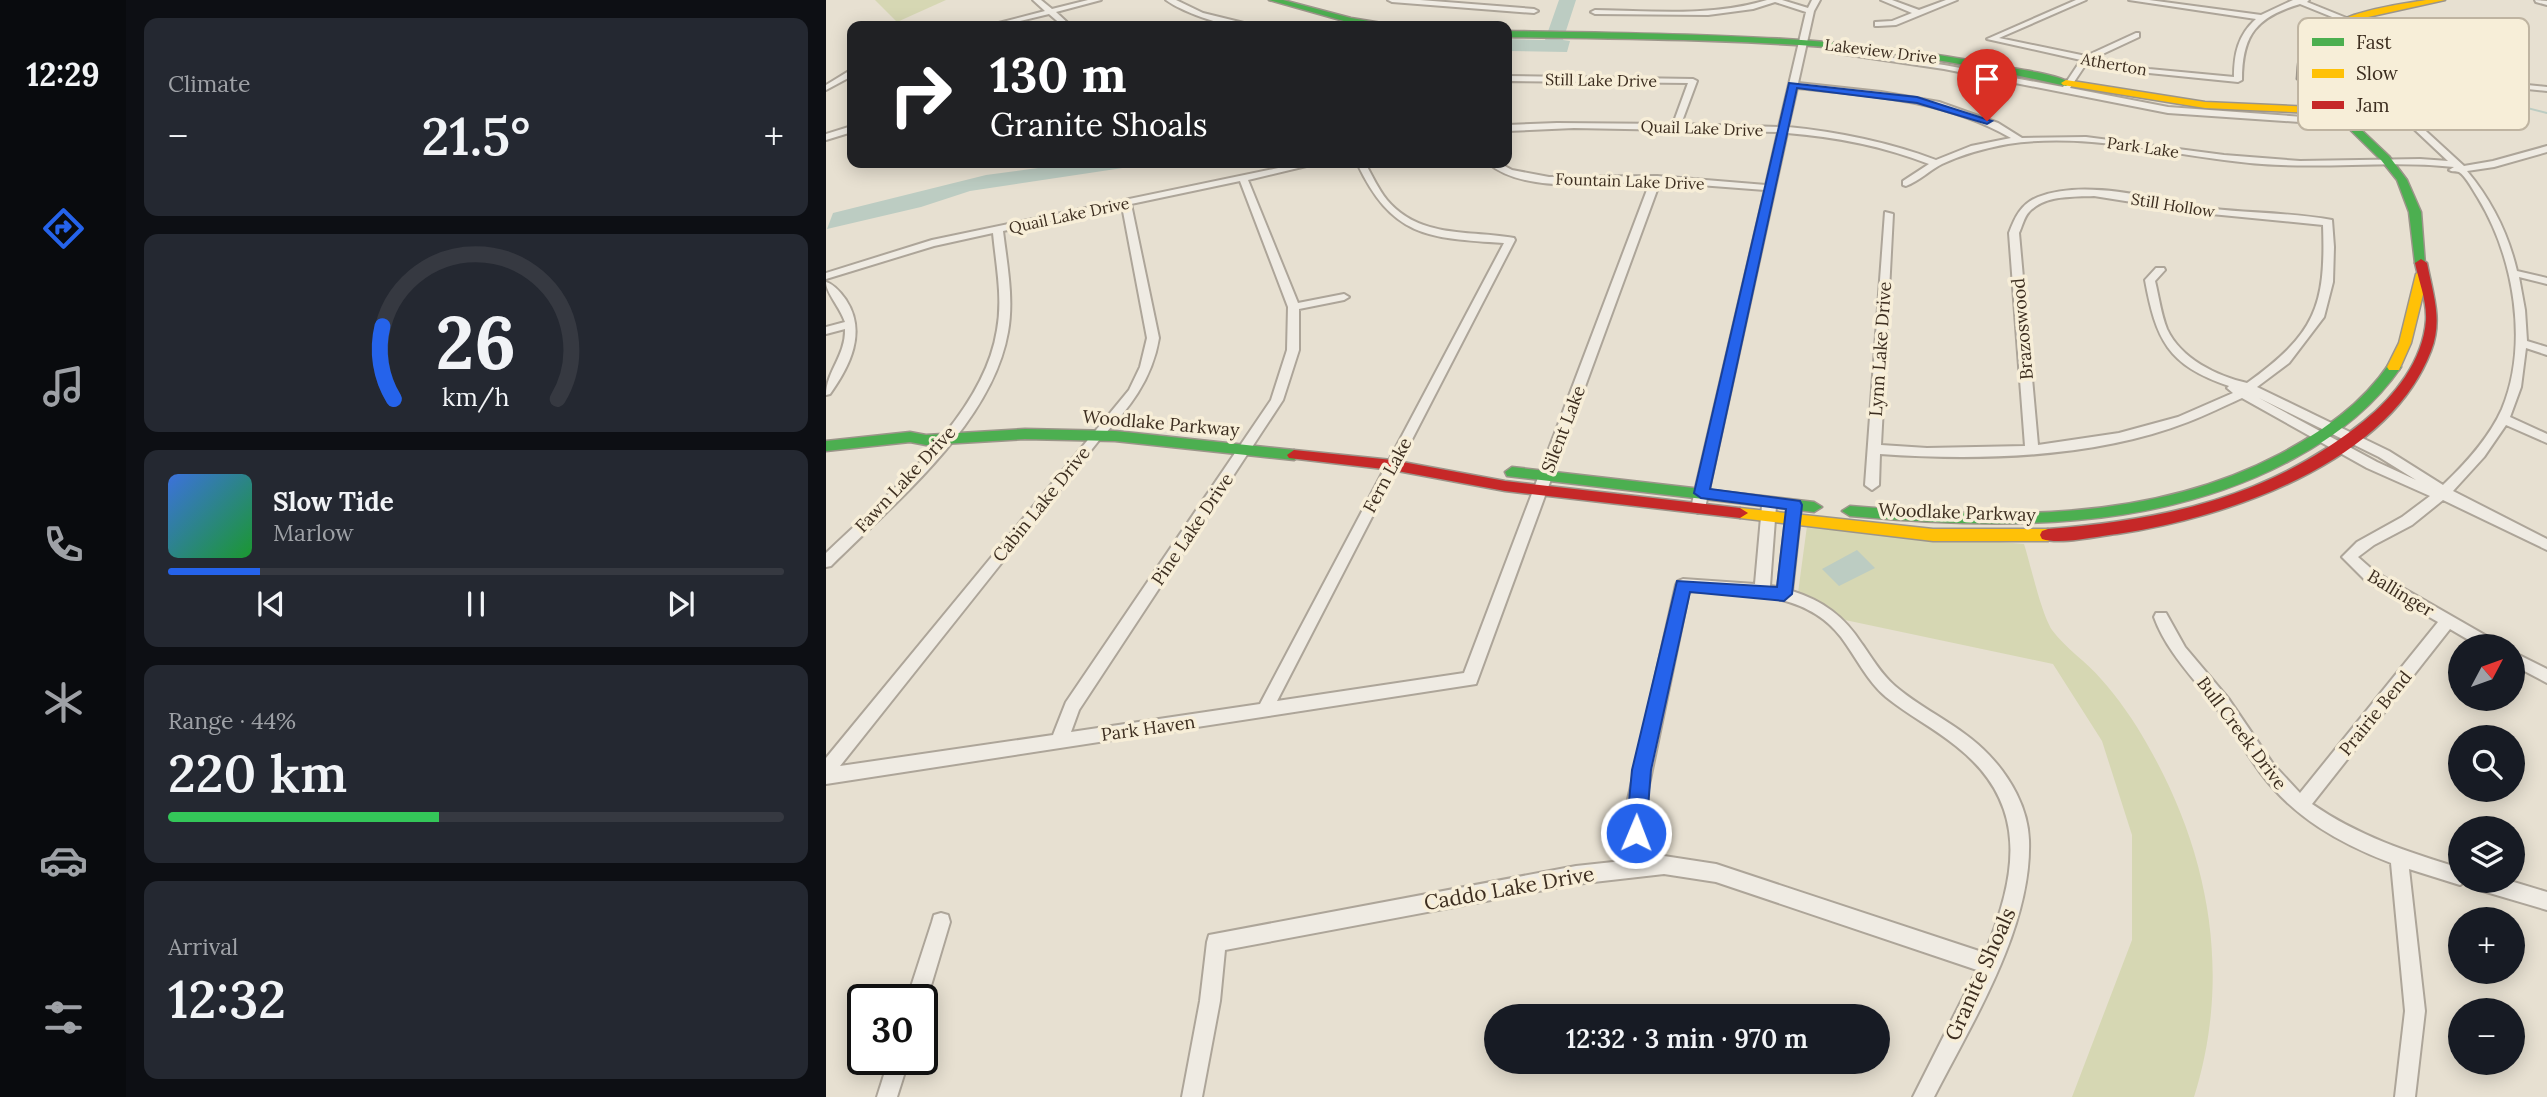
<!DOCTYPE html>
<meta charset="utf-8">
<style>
body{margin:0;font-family:Lora,serif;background:#242831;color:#f1f3f6;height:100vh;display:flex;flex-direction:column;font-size:26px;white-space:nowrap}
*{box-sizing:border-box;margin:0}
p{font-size:23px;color:#9ea1a6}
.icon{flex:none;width:38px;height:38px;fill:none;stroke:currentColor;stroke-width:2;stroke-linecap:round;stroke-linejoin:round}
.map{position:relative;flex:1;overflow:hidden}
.sheet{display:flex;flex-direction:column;gap:18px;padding:18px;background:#0d0f14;width:700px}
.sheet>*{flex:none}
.banner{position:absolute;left:21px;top:21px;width:665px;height:147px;border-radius:14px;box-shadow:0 4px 18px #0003;background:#202124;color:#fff;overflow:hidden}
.needle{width:46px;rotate:49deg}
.fabs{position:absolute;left:1622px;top:634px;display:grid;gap:14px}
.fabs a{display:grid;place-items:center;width:77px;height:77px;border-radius:50%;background:#171b24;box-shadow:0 4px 18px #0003;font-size:35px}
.speed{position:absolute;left:21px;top:984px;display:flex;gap:14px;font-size:35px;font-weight:700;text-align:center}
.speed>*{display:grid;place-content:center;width:91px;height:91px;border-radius:50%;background:#171b24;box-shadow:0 4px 18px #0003;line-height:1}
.speed .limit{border:4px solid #111;border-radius:10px;background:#fff;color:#111}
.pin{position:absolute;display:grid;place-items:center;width:60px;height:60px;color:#fff;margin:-72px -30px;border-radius:50% 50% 50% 0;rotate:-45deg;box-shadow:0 0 7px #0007}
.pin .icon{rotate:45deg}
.me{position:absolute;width:77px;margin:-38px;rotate:1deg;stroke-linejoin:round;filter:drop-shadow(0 0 5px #0008)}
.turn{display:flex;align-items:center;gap:24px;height:147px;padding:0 28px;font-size:32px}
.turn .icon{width:91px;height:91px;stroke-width:2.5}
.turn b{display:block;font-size:49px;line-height:60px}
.big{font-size:52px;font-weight:600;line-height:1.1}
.sheet .widget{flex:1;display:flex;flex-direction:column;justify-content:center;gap:10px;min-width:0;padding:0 24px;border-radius:14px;background:#242831}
.sheet .dial{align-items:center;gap:0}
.dial svg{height:182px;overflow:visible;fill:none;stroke:#363941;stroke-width:7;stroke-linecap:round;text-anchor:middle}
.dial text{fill:#f1f3f6;stroke:none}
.song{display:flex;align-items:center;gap:21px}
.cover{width:84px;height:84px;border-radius:10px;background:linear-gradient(135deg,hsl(220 70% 55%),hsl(130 70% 35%))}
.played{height:7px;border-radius:4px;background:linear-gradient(90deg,#2563eb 15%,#363941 15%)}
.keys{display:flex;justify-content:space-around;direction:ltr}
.heat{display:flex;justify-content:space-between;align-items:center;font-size:38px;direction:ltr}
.charge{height:10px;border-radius:5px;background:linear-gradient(90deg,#34c759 44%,#363941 0)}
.trip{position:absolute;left:658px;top:1004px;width:406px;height:70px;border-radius:35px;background:#171b24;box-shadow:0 4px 18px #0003;font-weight:600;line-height:70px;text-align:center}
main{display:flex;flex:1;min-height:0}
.tab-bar{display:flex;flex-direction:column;width:126px;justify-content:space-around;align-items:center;background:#090b0e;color:#9ea1a6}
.tab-bar .icon{width:49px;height:49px}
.tab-bar .on{color:#2563eb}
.tab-bar b{font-size:32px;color:#f1f3f6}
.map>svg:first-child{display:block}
.green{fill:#d6d7b3}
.water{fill:#bcccc2}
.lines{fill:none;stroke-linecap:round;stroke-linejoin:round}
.stream{stroke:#bcccc2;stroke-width:2}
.street-casing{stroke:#ada599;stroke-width:4}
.fast-casing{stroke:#9c958a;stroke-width:3}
.slow-casing{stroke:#9c958a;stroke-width:3}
.jam-casing{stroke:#9c958a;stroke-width:3}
.street{fill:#efebe3;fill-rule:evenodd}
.fast{fill:#4caf50;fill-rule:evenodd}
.slow{fill:#ffc107;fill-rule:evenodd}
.jam{fill:#c62828;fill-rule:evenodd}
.route{fill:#2563eb;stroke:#184099;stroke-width:2}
.labels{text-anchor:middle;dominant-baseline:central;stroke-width:7;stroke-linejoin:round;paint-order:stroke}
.far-street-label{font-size:16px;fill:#3d2e20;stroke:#f7eed8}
.street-label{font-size:18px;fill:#3d2e20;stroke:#f7eed8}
.near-street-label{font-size:21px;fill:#3d2e20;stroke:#f7eed8}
.key{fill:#f7eed8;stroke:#bfb4a1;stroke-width:2}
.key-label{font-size:19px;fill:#3d2e20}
</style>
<main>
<nav class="tab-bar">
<b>12:29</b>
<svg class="icon on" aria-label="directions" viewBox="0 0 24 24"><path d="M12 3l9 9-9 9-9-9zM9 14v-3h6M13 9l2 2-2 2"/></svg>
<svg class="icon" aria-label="music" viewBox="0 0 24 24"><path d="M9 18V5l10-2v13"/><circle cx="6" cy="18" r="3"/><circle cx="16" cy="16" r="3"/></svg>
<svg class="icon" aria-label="phone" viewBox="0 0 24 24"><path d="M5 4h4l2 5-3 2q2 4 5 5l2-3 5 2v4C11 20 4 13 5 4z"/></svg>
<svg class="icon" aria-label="climate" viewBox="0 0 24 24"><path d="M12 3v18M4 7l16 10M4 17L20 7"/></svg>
<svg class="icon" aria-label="car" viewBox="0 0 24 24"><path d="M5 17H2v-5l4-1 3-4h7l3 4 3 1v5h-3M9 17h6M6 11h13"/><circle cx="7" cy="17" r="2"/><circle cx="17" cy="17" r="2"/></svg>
<svg class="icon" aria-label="filters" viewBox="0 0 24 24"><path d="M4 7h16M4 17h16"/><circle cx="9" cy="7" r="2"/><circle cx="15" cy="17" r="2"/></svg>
</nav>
<section class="sheet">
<div class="widget"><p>Climate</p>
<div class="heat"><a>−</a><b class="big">21.5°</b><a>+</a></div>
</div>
<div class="widget dial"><svg viewBox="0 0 100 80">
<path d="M14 69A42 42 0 1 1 86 69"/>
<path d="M14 69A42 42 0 0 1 9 37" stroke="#2563eb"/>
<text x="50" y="56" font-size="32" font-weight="700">26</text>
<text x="50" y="72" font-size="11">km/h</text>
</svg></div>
<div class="widget">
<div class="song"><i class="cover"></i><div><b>Slow Tide</b><p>Marlow</p></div></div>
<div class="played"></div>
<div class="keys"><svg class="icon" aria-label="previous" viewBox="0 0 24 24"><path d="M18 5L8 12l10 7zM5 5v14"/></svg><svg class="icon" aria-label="pause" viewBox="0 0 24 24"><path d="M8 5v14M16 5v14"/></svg><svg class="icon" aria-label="next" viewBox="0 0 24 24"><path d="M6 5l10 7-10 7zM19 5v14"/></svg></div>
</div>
<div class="widget"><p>Range · 44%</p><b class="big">220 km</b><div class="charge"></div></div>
<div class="widget"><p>Arrival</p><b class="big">12:32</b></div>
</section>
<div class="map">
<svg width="1721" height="1097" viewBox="0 0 1721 1097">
<rect width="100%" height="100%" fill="#e7e0d1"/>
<g class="green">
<path d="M49,0H120L71,22Z"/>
<path d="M981,526L1198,544C1205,566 1215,613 1226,630C1239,648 1261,662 1275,679C1292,698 1309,722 1321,744C1384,853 1406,976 1368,1097H1246L1306,940V835L1276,741L1227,664L1019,620L993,602L972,593Z"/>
</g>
<g class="water">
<path d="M733,0H750L737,40L744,41L741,52L681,51V39L719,40Z"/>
<path d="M249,163H330L144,191L95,207L1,229L7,213L160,175Z"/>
<path d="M1031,550L1049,568L1013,586L996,569Z"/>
</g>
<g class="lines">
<path class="stream" d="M1494,67L1543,57L1576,62L1650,95L1721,113"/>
<defs>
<g id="street">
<path d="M207,0H215L226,9L262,0H275L230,12L245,26H237L223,14L173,26H161L219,11Z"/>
<path d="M340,0H350L377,13L426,25C405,30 358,13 340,0Z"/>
<path d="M562,0H594L708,9L712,11L708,13L566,2Z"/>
<path d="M941,0H956L982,8L986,0H994L988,11L972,83L1055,92L1113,102L1172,123L1196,138L1260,137L1398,155L1474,161L1594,159L1622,161L1555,98V94L1563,87L1567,89L1562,96L1566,100L1638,166L1667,161L1721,146V152L1668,167L1641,171C1666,201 1682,233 1691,271L1721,278V284L1693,277L1699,310L1701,341L1721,347V355L1700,348L1695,387L1684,417L1721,434V443L1680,425L1658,457L1627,491L1721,539V550L1617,500L1586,525L1548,545L1532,557L1549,572L1671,642L1673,646H1653L1624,629L1486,804C1532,836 1582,852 1634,868V880H1681L1721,892V910L1650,889L1644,886L1641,880L1634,885L1583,869L1599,1011L1589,1097H1569L1579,1011L1565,863C1513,843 1467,817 1434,772C1418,750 1405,726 1388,705C1366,676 1341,652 1328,617L1330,613H1340L1359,647L1402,698L1447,764L1474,793L1612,622L1539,580L1516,557L1531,542L1576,517L1604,496L1541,468L1416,398C1398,406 1380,415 1362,422C1270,458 1152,461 1054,454L1053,485L1046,490L1039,485L1059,212L1067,214L1055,445L1101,448L1199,446L1183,233C1189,217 1195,204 1212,197C1264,177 1335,202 1388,209C1426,213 1467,213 1506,220L1508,247L1507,282L1498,317L1463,363L1431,387L1563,451L1617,485C1640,463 1663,438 1676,409C1703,344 1688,257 1652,198C1648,192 1640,176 1633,172C1630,171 1626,172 1623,170L1628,167C1565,160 1500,169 1436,164C1353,158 1266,131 1182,144C1160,148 1137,154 1116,164C1104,170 1093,181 1080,186L1077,185V181L1103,164C1057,146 1010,137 961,133L879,508L872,513L865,508L939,190L834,182L650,684L0,784V758L303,390L314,367L321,338L296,206L177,231C181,264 188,299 182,332C166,424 69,502 5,566L0,567V553C61,494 157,418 171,330C177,298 170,265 167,233L108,246L0,279V273L106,240L476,163H493L422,180L472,303L518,294L523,297L518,300L473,309V350L457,400L253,710L245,732L434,704L678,243C601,238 566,237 531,163H539C546,175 552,189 561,200C594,239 644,230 688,238L689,240L451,701L638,673L824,182C777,182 700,195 662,163H673L686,170L723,177L831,176L940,185L952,132L748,128L681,131V125L731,123L847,124L862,83L685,81L681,83V76L867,79L871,81L855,124L953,127L980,12L949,2L927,9L882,15L769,14L765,12L769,10C827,11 885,17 941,0ZM971,88C1045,95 1119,100 1185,138L1145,146L1110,160C1062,142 1013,132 962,127ZM414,181L462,307L461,350L445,400L240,702L227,735L14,766L274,439C303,409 326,380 333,338L305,204ZM1268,196L1375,213L1497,225C1500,307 1489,334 1421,383C1391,376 1355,359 1341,329C1335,314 1333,297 1329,281L1339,270L1338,268H1330L1319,280C1330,339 1341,365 1403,386L1401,388L1407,393L1352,417L1293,433L1212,445L1193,233C1196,227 1198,217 1203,212C1219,195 1246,197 1268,196ZM1433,398L1553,457L1590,480L1551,462Z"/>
<path d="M1055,0H1066L1093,10L1120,0H1131L1070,25L1052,26H1049V22L1066,21L1086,13Z"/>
<path d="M1250,0H1260L1173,38L1260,56L1310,33H1313V37L1268,58L1323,69L1408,77C1408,54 1412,35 1430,19L1303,0H1323L1435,15L1467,0H1483L1481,2L1528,21L1521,23L1474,4C1431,17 1416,34 1416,80L1412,82L1323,73L1262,61L1244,88L1342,107L1491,118L1492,120L1488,123L1342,113L1118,69L1004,52L1008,50L1118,65L1237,87L1255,60L1161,39Z"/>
<path d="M1709,0L1721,1V5L1710,2Z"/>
<path d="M23,71H26V76L0,90V85Z"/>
<path d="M1701,85L1721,87V91L1701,89Z"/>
<path d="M26,126V132L0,140V134Z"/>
<path d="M0,282C9,285 15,293 20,300C41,332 24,366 4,394L0,395C0,372 20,355 19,329L0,334V327L19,322C14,307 0,293 0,282Z"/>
<path d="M943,501L950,506L944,586L952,587L961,509L968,504L973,506L975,509L966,591C997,601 1018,616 1036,644C1046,658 1055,674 1069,686C1098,711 1136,726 1163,755C1184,777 1202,808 1203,840C1206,927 1147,1021 1108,1097H1087L1151,970L890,882L838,874L750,884L399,950L394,1001L376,1097H356L374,1001L381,942L383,935L750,866L806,860L801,804L850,585L852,581L857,579L929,584L936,506ZM863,591C916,594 979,590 1015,637C1030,657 1041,681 1060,697C1082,715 1108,728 1130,746C1204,804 1191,875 1159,953L890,864L838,856L823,858L819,804Z"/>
<path d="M1687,652L1721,669V683L1687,665Z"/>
<path d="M115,913L122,915L124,922L101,999L96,1007V999H81L106,922L108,915Z"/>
<path d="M63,1059H83L71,1097H51Z"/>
</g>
<g id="fast">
<path d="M443,0H457L525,18L574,26L525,23Z"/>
<path d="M681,31C844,34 1007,33 1168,65C1188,69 1228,73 1245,83L1240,86C1173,71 1105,57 1036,50C918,39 799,39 681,37Z"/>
<path d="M1476,65H1482L1510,106L1563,156L1581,180L1595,212L1599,265H1591L1589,263L1583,212L1571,180L1555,160L1504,110L1474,67Z"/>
<path d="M1568,363L1575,367C1547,408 1510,436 1467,459C1330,533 1175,529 1024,516L1016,511L1024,506C1169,518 1321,524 1454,454C1497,431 1535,405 1563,364Z"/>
<path d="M199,429L289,431L468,450L475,455L468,460L289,441L199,439L100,445L84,442L0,451V441L84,432L100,435Z"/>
<path d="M686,467L988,502L996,507L988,512L681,476L679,472Z"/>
</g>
<g id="slow">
<path d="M1600,0H1619L1542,17L1505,33L1491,44L1483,57L1479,81L1471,79C1472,72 1471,64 1474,57C1494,13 1559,7 1600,0Z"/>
<path d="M1240,80L1379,102L1510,108L1515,111L1510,114L1379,108L1237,85L1235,83Z"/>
<path d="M1596,270L1602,274L1585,343L1573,370H1563L1561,367L1573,343L1590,274Z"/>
<path d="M914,508L1107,529H1222L1230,535L1222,541H1107L914,518L906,513Z"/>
</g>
<g id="jam">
<path d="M1595,259L1601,263C1607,295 1617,320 1605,351C1562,464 1399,518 1291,534C1271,536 1235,545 1216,539L1214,535L1216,531L1222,529C1339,520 1444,497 1538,421C1568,397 1597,361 1600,320C1601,301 1593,282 1589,263Z"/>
<path d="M468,450L566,460L679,481L914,508L922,513L914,518L679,491L566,470L463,458L461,455Z"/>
</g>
</defs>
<use href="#street" class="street-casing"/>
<use href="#fast" class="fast-casing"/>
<use href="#slow" class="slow-casing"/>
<use href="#jam" class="jam-casing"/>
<use href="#street" class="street"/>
<use href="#fast" class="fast"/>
<use href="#slow" class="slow"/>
<use href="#jam" class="jam"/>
</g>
<path class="route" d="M963,83L1091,97L1166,121L1161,124L1091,103L971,88L884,489L974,501L976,505L966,594L958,601L864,592L825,770L820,833L817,840L810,842L803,840L800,833L806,770L851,581L951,587L960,509L875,498L868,493Z"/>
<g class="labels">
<g class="far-street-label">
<text transform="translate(1055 51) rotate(7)">Lakeview Drive</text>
<text transform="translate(1288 64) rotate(10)">Atherton</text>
<text transform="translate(775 80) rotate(1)">Still Lake Drive</text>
<text transform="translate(876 128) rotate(2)">Quail Lake Drive</text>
<text transform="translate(1317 147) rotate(8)">Park Lake</text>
<text transform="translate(804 181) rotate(2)">Fountain Lake Drive</text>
<text transform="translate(1347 205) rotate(9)">Still Hollow</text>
<text transform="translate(243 215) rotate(-12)">Quail Lake Drive</text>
</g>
<g class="street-label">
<text transform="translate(1196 329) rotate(-95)">Brazoswood</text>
<text transform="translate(1054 349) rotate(-86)">Lynn Lake Drive</text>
<text transform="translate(335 423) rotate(5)">Woodlake Parkway</text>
<text transform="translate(737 429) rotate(-69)">Silent Lake</text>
<text transform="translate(561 475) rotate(-62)">Fern Lake</text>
<text transform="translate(79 479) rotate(-47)">Fawn Lake Drive</text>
<text transform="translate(215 504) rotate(-51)">Cabin Lake Drive</text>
<text transform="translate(1131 512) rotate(2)">Woodlake Parkway</text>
<text transform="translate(366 529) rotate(-56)">Pine Lake Drive</text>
<text transform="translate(1575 593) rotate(31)">Ballinger</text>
<text transform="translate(1549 713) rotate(-51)">Prairie Bend</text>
<text transform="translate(322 728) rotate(-8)">Park Haven</text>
<text transform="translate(1416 733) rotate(53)">Bull Creek Drive</text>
</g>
<g class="near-street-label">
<text transform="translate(683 888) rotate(-10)">Caddo Lake Drive</text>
<text transform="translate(1154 974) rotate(-66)">Granite Shoals</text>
</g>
</g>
<rect x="1472" y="18" width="231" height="112" rx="10" class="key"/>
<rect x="1486" y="38" width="32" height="8" fill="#4caf50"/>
<rect x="1486" y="69" width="32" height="9" fill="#ffc107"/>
<rect x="1486" y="101" width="32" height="8" fill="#c62828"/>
<g class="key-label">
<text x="1530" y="49">Fast</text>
<text x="1530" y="80">Slow</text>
<text x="1530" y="112">Jam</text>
</g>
</svg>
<div class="fabs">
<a><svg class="needle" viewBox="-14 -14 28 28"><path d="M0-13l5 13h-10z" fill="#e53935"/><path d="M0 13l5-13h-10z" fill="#9ea1a6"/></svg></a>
<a><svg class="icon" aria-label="search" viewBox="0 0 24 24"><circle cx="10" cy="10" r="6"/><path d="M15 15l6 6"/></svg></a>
<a><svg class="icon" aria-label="layers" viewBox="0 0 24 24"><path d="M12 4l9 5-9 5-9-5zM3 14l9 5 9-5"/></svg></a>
<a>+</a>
<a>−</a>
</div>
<div class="speed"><div class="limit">30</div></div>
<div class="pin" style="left:1161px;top:121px;background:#d93025"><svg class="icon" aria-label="arrive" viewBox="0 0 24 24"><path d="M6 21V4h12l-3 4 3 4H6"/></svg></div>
<svg class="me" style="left:810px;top:833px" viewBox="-20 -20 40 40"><circle r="17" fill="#2563eb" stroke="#fff" stroke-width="3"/><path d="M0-11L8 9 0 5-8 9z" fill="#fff"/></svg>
<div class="trip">12:32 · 3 min · 970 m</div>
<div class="banner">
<div class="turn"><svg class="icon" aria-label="right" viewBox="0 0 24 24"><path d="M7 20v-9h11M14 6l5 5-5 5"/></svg><div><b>130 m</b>Granite Shoals</div></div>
</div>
</div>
</main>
